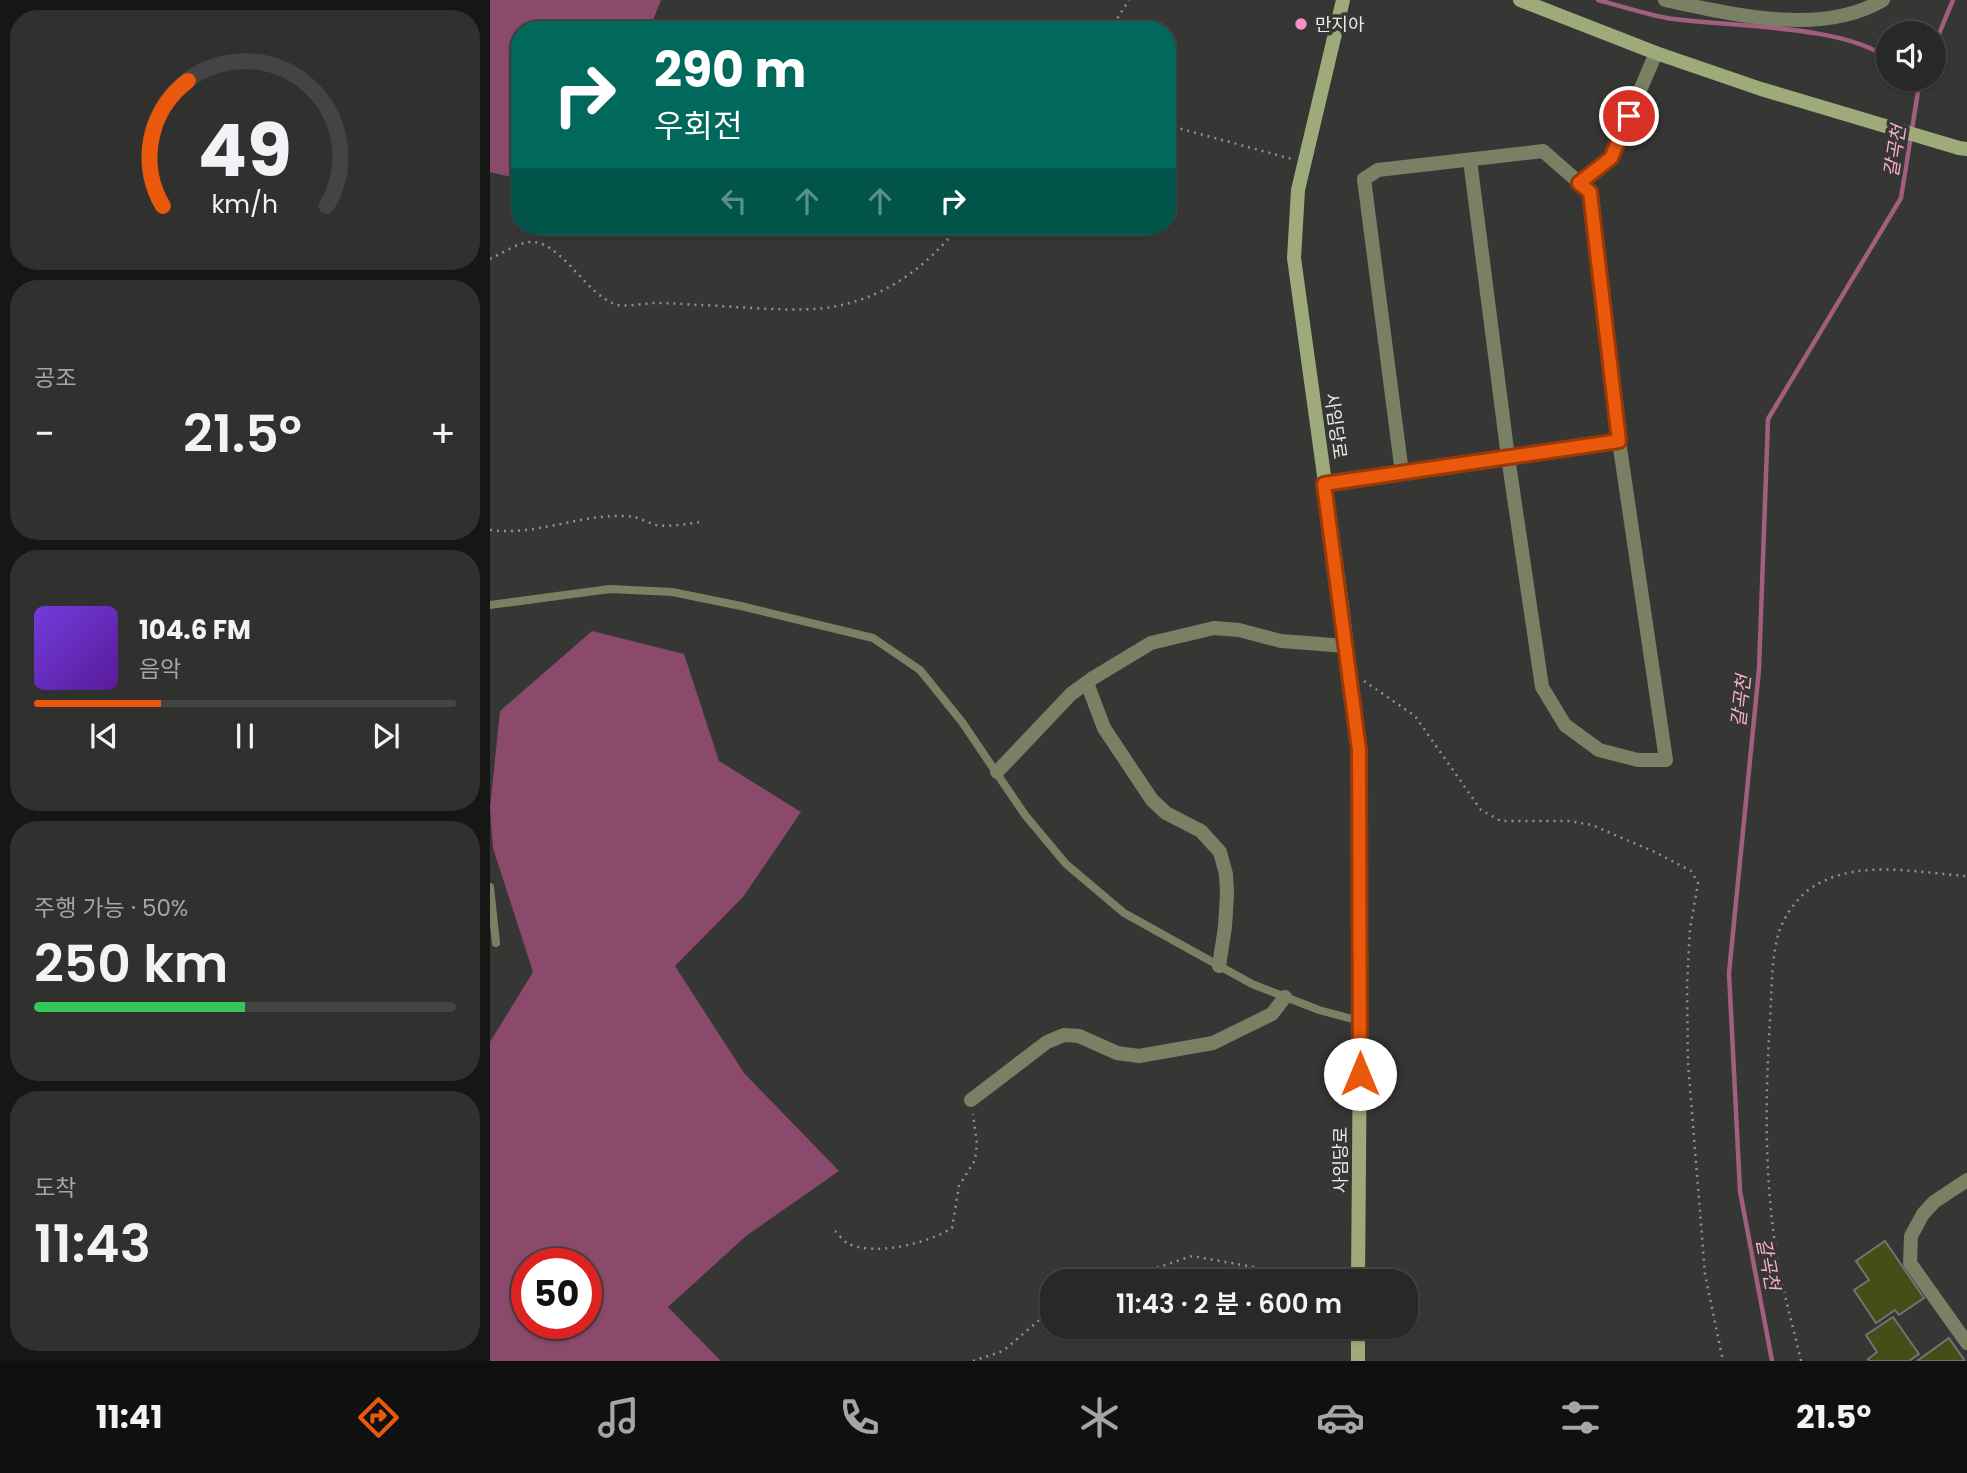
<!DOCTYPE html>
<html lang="ko">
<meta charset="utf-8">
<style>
body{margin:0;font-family:Poppins,"Noto Sans KR",sans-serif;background:#30302f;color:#f1f3f6;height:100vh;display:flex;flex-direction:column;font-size:26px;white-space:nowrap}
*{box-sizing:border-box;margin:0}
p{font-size:23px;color:#a5a6a7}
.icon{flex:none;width:38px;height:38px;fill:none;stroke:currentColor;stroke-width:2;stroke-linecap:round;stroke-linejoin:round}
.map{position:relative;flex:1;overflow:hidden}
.details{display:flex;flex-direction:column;gap:10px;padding:10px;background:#161615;width:490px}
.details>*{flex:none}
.guide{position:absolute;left:21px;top:21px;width:665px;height:214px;border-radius:28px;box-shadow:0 2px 5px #0004,0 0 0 2px #444;background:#00695c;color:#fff;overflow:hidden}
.buttons{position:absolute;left:1386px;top:21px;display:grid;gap:14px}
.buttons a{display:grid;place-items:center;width:70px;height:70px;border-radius:50%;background:#282827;box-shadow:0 2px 5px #0004,0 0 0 2px #444;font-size:35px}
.speed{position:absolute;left:21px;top:1248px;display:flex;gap:14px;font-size:35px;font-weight:700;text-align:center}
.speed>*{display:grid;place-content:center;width:91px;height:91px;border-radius:50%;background:#282827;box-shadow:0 2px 5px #0004,0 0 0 2px #444;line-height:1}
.speed .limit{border:10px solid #d22;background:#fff;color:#111}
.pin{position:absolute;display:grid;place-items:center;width:60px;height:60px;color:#fff;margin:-30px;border:4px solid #fff;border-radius:50%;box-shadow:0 2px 7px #0007}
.me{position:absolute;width:77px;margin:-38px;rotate:0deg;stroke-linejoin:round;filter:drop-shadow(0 0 5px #0008)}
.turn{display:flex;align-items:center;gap:24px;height:147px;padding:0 28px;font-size:32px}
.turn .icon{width:91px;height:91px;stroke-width:2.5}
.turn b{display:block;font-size:49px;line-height:60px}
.lanes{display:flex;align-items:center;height:66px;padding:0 28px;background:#0003;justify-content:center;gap:35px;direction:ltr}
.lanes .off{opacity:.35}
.big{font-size:52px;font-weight:600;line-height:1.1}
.details .card{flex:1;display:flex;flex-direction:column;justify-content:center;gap:10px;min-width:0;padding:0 24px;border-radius:28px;background:#30302f}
.details .dial{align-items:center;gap:0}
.dial svg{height:182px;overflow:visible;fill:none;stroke:#444;stroke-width:7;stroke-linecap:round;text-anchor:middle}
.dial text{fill:#f1f3f6;stroke:none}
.song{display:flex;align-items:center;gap:21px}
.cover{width:84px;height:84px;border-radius:10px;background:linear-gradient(135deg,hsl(260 70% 55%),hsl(270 70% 35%))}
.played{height:7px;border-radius:4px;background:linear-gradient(90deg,#ea580c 30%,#444 30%)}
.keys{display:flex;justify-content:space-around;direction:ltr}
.heat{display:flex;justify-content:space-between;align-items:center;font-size:38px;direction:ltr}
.charge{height:10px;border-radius:5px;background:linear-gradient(90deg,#34c759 50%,#444 0)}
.trip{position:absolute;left:550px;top:1269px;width:378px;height:70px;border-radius:28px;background:#282827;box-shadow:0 2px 5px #0004,0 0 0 2px #444;font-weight:600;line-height:70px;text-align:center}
.tabs{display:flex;height:112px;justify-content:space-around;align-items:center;background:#101010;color:#a5a6a7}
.tabs .icon{width:49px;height:49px}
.tabs .selected{color:#ea580c}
.tabs b{font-size:32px;color:#f1f3f6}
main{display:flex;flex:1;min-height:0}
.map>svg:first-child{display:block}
.forest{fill:#8b4a6b;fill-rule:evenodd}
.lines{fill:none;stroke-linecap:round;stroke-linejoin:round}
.stream{stroke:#a15e7f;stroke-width:4.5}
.building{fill:#444e17;stroke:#737471;stroke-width:2}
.path{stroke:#90908f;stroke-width:2.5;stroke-dasharray:2 5;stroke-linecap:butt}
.service{stroke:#7a8063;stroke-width:8}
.minor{stroke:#7a8063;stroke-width:14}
.secondary{stroke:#9faa7b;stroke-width:14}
.route-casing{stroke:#983908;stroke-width:18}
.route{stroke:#ea580c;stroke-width:12}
.poi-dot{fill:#fb8fc5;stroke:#363634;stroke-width:2.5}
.labels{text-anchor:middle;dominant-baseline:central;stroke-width:7;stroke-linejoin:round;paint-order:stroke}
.poi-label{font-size:18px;fill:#e9e9e8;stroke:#363634;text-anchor:start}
.street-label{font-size:18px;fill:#e9e9e8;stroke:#363634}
.water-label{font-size:19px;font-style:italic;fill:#f9acd1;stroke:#363634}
</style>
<main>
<section class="details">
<div class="card dial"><svg viewBox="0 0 100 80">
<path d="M14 69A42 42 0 1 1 86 69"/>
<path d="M14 69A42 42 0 0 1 25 14" stroke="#ea580c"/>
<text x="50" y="56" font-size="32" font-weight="700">49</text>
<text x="50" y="72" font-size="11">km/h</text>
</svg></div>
<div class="card"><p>공조</p>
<div class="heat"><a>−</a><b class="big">21.5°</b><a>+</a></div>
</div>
<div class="card">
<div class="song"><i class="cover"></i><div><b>104.6 FM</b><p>음악</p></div></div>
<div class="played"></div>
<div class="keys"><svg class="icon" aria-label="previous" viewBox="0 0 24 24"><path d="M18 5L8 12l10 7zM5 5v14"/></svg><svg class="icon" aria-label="pause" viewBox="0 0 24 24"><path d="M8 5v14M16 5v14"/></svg><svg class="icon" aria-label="next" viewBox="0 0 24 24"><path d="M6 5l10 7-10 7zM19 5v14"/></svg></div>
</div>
<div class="card"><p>주행 가능 · 50%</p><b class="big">250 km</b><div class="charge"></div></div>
<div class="card"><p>도착</p><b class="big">11:43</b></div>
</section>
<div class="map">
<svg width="1477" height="1361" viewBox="0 0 1477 1361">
<rect width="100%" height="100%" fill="#363634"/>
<g class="forest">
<path d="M0,0H171L159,30H30V179L0,172Z"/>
<path d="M102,631L194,654L229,761L311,812L253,897L185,966L254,1073L349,1171L256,1236L178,1307L231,1361H0V1042L43,972L3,848L0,808L10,711ZM37,1264H96V1323H37Z"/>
</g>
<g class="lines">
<g class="stream">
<path d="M1108,0C1131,6 1154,14 1177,18C1233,27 1356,24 1398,59"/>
<path d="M1444,46L1463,0"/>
<path d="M1282,1361L1250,1191L1239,973L1269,669L1278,419L1411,198L1430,79"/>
</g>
</g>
<g class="building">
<path d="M1395,1241L1434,1298L1409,1315L1405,1310L1386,1323L1364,1290L1379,1280L1366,1261Z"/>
<path d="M1403,1317L1429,1354L1419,1361H1379L1378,1359L1387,1352L1376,1335Z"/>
<path d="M1459,1338L1475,1361H1427Z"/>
</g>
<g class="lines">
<g class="path">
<path d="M620,30L639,0"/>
<path d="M677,125L802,159"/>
<path d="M0,259C12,253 26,244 39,242C71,239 96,297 128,305C140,307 154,303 166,303C180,303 194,304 208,305C248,306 310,314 347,306C398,296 438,265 469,226"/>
<path d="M0,530C47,536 90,514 135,516C147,516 156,522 166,525C179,527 197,524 210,522"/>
<path d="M874,681L925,716L991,810L1011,821H1079L1102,825L1167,853L1201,871L1208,883L1200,929L1197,984L1198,1063L1215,1274L1233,1361"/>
<path d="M345,1231C348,1234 353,1240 357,1243C384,1257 439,1243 462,1228L469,1186L485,1160L487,1144L483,1114"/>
<path d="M627,1281L702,1256L841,1281"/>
<path d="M483,1361L513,1351L562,1309"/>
<path d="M1311,1361C1304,1330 1295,1299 1289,1268C1274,1186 1275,1102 1280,1019C1282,992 1281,961 1288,935C1293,917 1309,894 1326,885C1370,859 1429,873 1477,876"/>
</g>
<g class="service">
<path d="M0,605L120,589L182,592L251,606L383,638L430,670L472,722L535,815L576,864L634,913L762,984L829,1010L870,1021"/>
<path d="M0,887L6,943"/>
</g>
<g class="minor">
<path d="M1175,0C1241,14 1331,37 1393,0"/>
<path d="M1089,182L1121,158L1166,53"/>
<path d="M912,473L874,179L888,170L1053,151L1100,192L1129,441L1176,760H1148L1109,750L1075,725L1052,687L1018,457L980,160"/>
<path d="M834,484L1129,441"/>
<path d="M597,683L614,728L662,800L676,813L711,831L730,852L736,874L737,894L735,927L729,966"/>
<path d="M507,772L581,694L603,678L661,643L724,628L749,630L791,641L856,646"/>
<path d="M481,1100L557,1042L574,1035L589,1036L627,1053L649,1056L723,1043L782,1014L795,997"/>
<path d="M1477,1180L1444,1202L1433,1214L1421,1236L1420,1263L1477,1343"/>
</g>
<g class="secondary">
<path d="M853,0L808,190L804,258L852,606L869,750L871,914L868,1281"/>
<path d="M1030,0L1166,53L1271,89L1469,148L1477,149"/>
<path d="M868,1361V1326"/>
</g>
</g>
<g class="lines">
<defs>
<path id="route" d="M870,1074L869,750L834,484L1129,441L1100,192L1089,183L1121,158L1139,116"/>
</defs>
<use href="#route" class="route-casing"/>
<use href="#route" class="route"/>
</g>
<circle class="poi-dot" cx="811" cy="24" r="7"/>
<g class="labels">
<g class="poi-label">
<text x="825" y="24">만지아</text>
</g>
<g class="street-label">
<text transform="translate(846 426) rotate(82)">사임당로</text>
<text transform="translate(850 1160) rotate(-90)">사임당로</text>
</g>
<g class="water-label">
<text transform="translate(1405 151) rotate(-81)">갈곡천</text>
<text transform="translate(1251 701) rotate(-84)">갈곡천</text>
<text transform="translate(1278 1264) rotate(79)">갈곡천</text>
</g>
</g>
</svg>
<div class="buttons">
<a><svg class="icon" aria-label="sound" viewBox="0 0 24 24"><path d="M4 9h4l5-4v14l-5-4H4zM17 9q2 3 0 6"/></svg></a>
</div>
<div class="speed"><div class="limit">50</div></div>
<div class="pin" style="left:1139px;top:116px;background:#d93025"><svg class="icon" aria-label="arrive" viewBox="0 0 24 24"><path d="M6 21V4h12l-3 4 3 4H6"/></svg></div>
<svg class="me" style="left:870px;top:1074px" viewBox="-20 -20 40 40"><circle r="19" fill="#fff"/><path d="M0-13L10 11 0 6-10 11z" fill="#ea580c"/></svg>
<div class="trip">11:43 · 2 분 · 600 m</div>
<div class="guide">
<div class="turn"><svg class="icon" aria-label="right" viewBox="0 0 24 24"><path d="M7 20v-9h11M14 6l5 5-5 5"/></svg><div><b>290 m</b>우회전</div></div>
<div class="lanes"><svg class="icon off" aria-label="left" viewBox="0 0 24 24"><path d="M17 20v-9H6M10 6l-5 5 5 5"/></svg><svg class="icon off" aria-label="ahead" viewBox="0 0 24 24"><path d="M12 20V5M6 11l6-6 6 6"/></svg><svg class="icon off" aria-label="ahead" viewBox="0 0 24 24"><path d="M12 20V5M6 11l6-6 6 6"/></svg><svg class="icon" aria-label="right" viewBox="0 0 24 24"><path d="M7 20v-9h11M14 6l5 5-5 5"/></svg></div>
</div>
</div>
</main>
<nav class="tabs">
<b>11:41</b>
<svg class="icon selected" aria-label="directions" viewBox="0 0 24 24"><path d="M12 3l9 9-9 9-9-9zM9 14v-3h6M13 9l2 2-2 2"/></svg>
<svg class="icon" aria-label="music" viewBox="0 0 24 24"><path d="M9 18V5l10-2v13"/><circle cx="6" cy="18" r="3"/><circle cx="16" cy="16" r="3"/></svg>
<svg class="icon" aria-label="phone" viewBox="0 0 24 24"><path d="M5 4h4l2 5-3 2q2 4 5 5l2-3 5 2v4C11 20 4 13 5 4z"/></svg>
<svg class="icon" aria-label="climate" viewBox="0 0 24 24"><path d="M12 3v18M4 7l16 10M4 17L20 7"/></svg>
<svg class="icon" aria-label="car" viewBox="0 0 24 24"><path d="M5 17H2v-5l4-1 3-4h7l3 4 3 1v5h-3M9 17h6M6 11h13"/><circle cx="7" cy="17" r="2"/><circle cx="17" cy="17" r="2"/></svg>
<svg class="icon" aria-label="filters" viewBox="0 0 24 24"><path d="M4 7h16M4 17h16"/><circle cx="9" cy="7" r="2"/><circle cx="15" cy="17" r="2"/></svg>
<b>21.5°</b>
</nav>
